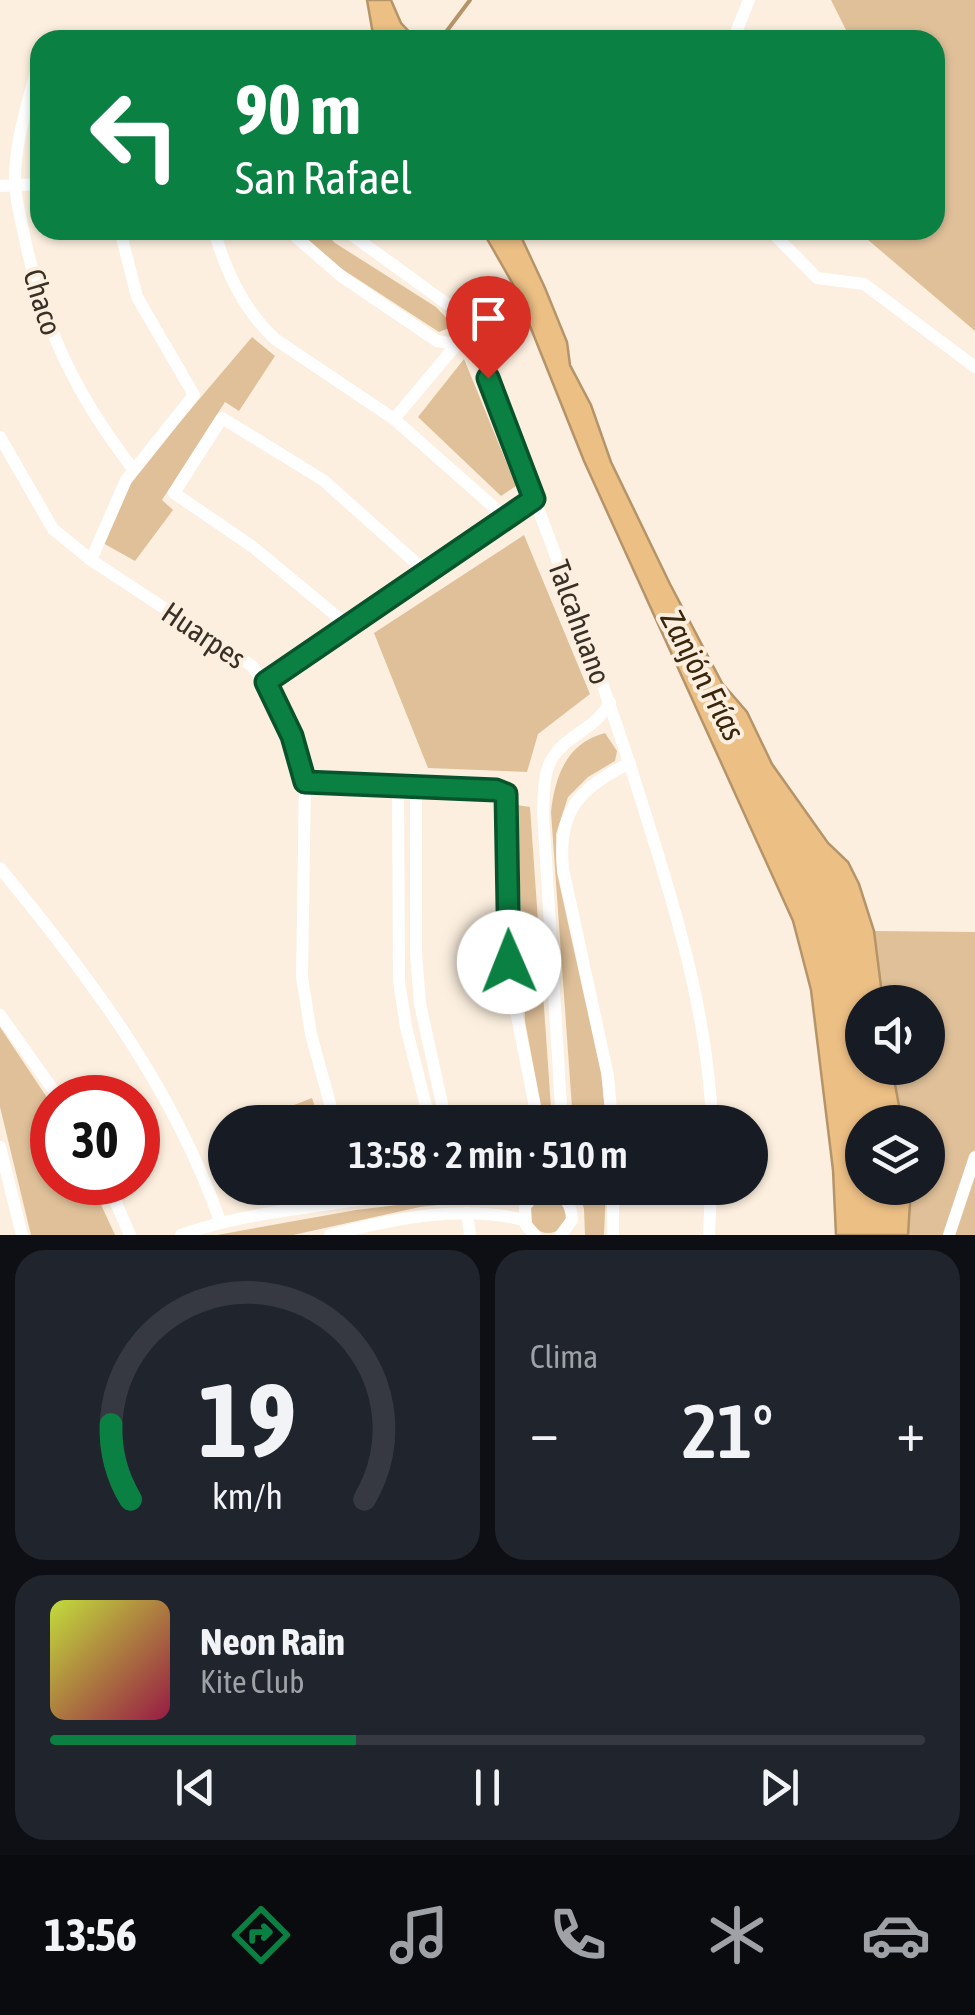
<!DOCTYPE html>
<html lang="es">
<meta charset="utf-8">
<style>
body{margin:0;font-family:"Asap Condensed",sans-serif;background:#20242c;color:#f1f3f6;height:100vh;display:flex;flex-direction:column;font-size:38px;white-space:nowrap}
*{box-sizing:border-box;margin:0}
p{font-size:32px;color:#9ea1a6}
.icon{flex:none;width:55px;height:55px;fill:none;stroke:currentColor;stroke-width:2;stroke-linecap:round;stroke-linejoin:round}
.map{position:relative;height:1235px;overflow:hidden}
.side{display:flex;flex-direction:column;gap:15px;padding:15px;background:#0d0f14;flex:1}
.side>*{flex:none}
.banner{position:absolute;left:30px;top:30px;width:915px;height:210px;border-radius:30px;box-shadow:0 2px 8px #0004;background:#0b8043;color:#fff;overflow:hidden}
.tools{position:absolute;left:845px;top:985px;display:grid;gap:20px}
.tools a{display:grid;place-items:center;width:100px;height:100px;border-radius:50%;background:#171b24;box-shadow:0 2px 8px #0004;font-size:50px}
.speed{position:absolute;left:30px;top:1075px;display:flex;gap:20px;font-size:50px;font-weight:700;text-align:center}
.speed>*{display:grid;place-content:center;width:130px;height:130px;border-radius:50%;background:#171b24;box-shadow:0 2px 8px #0004;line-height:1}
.speed .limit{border:15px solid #d22;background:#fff;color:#111}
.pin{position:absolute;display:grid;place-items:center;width:85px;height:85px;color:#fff;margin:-102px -42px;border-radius:50% 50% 50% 0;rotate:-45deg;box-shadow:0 0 10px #0007}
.pin .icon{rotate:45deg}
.me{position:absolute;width:110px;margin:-55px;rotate:359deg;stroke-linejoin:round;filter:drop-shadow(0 0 8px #0008)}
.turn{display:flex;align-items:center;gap:35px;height:210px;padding:0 40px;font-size:45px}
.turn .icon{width:130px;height:130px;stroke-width:2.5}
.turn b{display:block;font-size:70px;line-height:85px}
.big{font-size:75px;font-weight:600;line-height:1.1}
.side .tile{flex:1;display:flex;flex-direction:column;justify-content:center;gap:15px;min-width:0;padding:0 35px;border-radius:30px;background:#20242c}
.side .dial{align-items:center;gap:0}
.dial svg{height:260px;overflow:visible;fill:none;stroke:#363941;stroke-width:7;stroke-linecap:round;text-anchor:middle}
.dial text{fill:#f1f3f6;stroke:none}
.song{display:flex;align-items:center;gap:30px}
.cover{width:120px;height:120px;border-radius:15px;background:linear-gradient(135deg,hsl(70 70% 55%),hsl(340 70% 35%))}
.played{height:10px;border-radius:5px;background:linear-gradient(90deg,#0b8043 35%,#363941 35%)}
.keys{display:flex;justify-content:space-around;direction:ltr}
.heat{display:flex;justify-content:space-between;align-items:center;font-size:55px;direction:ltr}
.side .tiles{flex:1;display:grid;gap:15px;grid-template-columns:1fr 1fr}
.tile:last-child{grid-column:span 2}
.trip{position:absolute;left:208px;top:1105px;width:560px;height:100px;border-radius:50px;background:#171b24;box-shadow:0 2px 8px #0004;font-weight:600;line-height:100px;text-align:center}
.tab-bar{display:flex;height:160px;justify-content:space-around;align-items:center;background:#090b0e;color:#9ea1a6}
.tab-bar .icon{width:70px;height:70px}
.tab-bar .active{color:#0b8043}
.tab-bar b{font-size:45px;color:#f1f3f6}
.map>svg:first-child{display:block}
.green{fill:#dfc099}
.water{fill:#ecbf85;stroke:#b69469;stroke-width:2.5}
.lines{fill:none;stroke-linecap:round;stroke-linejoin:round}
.stream{stroke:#b69469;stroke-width:4}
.minor{stroke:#fff;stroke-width:12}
.route-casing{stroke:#07532c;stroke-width:25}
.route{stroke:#0b8043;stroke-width:18}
.labels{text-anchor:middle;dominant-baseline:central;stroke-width:8;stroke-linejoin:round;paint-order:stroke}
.street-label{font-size:30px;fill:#393127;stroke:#fcefdf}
.water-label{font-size:32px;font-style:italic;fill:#39260c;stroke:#fcefdf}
</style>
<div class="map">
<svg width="975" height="1235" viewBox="0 0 975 1235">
<rect width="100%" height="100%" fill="#fcefdf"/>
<g class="green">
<path d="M831,0H975V331L867,239V230H935V40H851Z"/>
<path d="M299,230H321L335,243L436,307L454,326L439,332L325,258Z"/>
<path d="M252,337L275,356L239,411L225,402L162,500L173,510L135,561L103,543L134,476Z"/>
<path d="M464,359L516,486L501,496L418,417Z"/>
<path d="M524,535L590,694L538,734L527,772L428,768L374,633Z"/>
<path d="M605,733L617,751L615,761L588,777L568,797L556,834L557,873L601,1073L606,1122H573L551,812C555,777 566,743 605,733Z"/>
<path d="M517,805L530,807L552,1122H544L525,1021Z"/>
<path d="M874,931L975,932V1235H908L911,1188H928V1122H902L892,1068H928V1002H883Z"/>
<path d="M0,1027L52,1105V1182L91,1183L115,1235H31L0,1107Z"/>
<path d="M312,1098L320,1122H274L271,1114Z"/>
<path d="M578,1188H606L604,1235H585L584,1209Z"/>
<path d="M473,1196V1201L420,1207L293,1235H217L356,1210Z"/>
<circle cx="548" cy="1215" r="18"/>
</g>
<g class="water">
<path d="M367,0H391L401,23L417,40H374Z"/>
<path d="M482,230H518L545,288L567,342L570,365L591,405L611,462L670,584L722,683L747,712L772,764L828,843L848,862L859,884L874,931L883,1002H862V1068H892L902,1122H862V1188H911L908,1235H836L833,1170L811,990L793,921L584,461L514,286Z"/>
</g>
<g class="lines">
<path class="stream" d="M440,40L470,0"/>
<g class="minor">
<path d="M733,40L749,0"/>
<path d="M40,56C30,97 14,141 15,183C16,203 22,224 26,244C46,333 77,396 133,469"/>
<path d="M0,186L40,184"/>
<path d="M214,230C226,272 243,309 275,339L394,419L505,517"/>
<path d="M288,230L341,276L437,341L477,348"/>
<path d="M345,230L454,309L462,317L477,348C536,504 598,660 647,819C678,917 708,1019 712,1122"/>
<path d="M770,230L817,278L864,284L975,367"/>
<path d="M394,419L457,344"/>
<path d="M0,437L53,529L91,560L252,666L278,702L293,735L305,782L302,977L311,1034L335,1122"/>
<path d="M91,560L126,480L194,395L137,297L120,230"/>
<path d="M346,624L253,547L174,493L222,418L323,480L425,571"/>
<path d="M266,682L534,499"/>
<path d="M305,782L496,790L506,795L512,991L538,1122"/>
<path d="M398,785L399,981L406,1027L430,1122"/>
<path d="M416,786V953L420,1004L446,1122"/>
<path d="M0,868C89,976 173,1087 220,1221"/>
<path d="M0,1015L59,1098"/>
<path d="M562,1122L543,812C544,794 543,772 553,757C568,734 595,730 610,702"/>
<path d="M612,1122L608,1076L563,869C557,811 580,787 630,763"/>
<path d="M0,1147L22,1235"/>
<path d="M107,1182L130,1235"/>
<path d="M504,1188L528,1201"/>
<path d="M467,1213L470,1235"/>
<path d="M181,1235C228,1218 275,1212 324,1205C375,1197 427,1190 478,1188"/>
<path d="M330,1235C392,1219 462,1204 524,1220"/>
<path d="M535,1235L526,1225L525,1207C540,1181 572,1190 572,1220L561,1235"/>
<path d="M613,1235V1188"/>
<path d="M709,1235L711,1188"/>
<path d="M949,1235L975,1157"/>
</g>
</g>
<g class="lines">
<defs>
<path id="route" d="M488,378L534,499L266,682L292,736L305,782L496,790L506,794L509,962"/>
</defs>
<use href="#route" class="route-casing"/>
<use href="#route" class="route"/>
</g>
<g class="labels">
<g class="street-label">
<text transform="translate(43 302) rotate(73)">Chaco</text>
<text transform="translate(580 622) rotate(70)">Talcahuano</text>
<text transform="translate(204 635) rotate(34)">Huarpes</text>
</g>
<g class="water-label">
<text transform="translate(703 675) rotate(62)">Zanjón Frías</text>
</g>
</g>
</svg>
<div class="tools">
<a><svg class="icon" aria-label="sound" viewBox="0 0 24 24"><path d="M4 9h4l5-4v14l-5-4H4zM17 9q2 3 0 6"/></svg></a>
<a><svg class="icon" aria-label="layers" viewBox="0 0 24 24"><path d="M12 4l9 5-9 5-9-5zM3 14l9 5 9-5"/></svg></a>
</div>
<div class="speed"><div class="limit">30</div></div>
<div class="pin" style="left:488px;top:378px;background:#d93025"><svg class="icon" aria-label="arrive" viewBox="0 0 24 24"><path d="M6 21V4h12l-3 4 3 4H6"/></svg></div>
<svg class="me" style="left:509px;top:962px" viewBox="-20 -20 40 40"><circle r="19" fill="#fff"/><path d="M0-13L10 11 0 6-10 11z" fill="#0b8043"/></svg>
<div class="trip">13:58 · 2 min · 510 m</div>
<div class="banner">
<div class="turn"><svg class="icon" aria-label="left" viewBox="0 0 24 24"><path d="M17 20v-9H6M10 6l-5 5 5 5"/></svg><div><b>90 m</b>San Rafael</div></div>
</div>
</div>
<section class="side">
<div class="tiles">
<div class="tile dial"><svg viewBox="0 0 100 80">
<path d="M14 69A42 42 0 1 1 86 69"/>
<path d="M14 69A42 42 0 0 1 8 46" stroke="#0b8043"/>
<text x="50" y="56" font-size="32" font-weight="700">19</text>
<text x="50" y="72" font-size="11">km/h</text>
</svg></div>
<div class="tile"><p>Clima</p>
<div class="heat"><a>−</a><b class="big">21°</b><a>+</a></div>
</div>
<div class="tile">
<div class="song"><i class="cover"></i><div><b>Neon Rain</b><p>Kite Club</p></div></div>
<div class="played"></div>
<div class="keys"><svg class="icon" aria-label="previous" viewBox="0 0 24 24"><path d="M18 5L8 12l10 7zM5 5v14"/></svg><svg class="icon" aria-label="pause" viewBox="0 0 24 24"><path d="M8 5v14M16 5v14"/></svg><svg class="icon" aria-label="next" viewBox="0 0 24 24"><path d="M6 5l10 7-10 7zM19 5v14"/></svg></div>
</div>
</div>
</section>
<nav class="tab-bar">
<b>13:56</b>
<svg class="icon active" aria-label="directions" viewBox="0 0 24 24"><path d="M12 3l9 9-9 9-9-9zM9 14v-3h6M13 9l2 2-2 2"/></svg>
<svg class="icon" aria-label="music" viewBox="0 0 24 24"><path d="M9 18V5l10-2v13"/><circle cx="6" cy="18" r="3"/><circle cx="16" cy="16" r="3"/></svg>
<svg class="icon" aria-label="phone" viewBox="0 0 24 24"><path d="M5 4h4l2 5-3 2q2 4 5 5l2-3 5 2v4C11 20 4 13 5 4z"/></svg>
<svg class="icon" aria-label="climate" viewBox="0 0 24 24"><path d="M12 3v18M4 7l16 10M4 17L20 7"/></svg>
<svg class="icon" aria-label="car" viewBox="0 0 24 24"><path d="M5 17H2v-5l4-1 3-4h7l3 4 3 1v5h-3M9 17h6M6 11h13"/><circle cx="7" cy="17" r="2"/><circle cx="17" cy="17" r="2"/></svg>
</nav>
